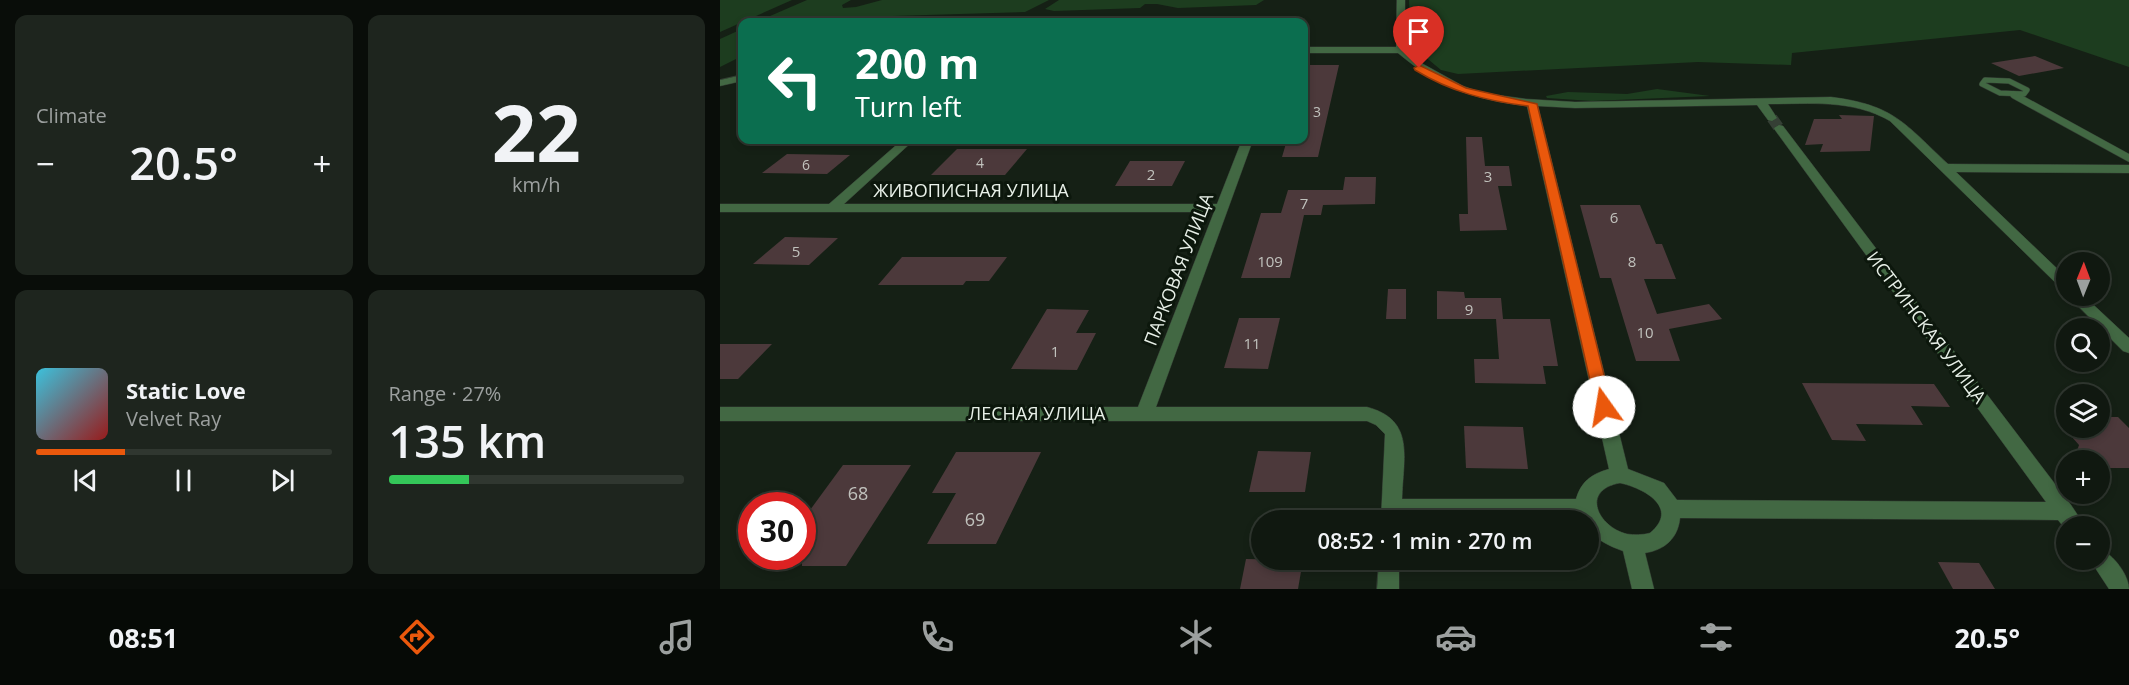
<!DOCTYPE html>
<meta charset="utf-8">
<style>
body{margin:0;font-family:"Open Sans",sans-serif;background:#1e251e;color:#f1f3f6;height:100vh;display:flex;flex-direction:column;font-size:22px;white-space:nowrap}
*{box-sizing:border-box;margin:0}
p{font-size:20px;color:#9ca09f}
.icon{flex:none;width:33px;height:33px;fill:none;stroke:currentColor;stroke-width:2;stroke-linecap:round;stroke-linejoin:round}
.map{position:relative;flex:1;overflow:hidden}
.panel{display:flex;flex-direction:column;gap:15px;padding:15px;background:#090d09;width:720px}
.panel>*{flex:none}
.top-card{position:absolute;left:18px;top:18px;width:570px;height:126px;border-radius:12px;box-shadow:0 3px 9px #0003,0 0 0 2px #303730;background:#0b6e4f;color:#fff;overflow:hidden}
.needle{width:39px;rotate:1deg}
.controls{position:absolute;left:1336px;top:252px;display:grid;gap:12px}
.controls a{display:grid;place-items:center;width:54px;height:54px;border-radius:50%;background:#101810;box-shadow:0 3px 9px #0003,0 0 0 2px #303730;font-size:30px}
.speed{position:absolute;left:18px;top:492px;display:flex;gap:12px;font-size:30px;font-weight:700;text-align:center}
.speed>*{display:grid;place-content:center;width:78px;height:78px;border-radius:50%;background:#101810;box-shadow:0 3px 9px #0003,0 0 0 2px #303730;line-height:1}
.speed .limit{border:9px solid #d22;background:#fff;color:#111}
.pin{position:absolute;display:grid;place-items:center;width:51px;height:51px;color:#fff;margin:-62px -26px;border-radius:50% 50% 50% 0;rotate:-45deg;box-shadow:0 0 6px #0007}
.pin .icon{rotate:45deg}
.me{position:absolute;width:66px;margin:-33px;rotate:347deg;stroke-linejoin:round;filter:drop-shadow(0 0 4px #0008)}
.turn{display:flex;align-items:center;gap:21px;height:126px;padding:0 18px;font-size:27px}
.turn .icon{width:78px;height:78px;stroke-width:2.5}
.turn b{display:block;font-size:42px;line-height:51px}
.big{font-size:45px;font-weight:600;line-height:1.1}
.panel .card{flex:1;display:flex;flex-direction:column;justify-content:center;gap:9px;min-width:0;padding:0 21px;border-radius:12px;background:#1e251e}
.panel .dial{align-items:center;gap:0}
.dial b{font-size:78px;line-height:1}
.song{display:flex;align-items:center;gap:18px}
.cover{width:72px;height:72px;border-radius:9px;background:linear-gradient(135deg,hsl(190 70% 55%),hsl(0 70% 35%))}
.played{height:6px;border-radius:3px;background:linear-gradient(90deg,#ea580c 30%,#303730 30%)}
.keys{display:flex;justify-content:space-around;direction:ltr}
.heat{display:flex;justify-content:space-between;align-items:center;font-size:33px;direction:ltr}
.charge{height:9px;border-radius:4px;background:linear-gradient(90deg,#34c759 27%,#303730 0)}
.panel .tiles{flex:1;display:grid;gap:15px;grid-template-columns:repeat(2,1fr)}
.trip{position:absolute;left:531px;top:510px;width:348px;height:60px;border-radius:30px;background:#101810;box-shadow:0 3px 9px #0003,0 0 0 2px #303730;font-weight:600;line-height:60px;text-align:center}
.tab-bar{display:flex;height:96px;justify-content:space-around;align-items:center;background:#060a06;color:#9ca09f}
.tab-bar .icon{width:42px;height:42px}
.tab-bar .current{color:#ea580c}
.tab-bar b{font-size:27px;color:#f1f3f6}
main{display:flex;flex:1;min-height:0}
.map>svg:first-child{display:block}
.green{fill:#1d3d1f}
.building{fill:#4c393b}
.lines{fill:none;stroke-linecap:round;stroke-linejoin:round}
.street-tunnel{stroke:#353f35;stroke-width:11;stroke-dasharray:11 6;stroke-linecap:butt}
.lane-far1-casing{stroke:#333d33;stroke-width:6}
.lane-casing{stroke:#333d33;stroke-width:8}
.street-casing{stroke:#333d33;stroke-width:1}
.lane-far1{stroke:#426843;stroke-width:5}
.lane{stroke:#426843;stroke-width:7}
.street{fill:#426843;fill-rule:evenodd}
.route{fill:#ea580c;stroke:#983908;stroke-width:1.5}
.labels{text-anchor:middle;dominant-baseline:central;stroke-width:6;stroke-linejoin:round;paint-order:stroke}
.far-number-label{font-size:14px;fill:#c1c2bd}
.number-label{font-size:15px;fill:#c1c2bd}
.street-label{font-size:18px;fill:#e8f0e8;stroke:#0c170c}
.near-number-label{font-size:18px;fill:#c1c2bd}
</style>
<main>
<section class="panel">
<div class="tiles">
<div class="card"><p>Climate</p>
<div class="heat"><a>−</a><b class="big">20.5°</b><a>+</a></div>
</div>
<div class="card dial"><b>22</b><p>km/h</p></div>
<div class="card">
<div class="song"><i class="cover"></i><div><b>Static Love</b><p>Velvet Ray</p></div></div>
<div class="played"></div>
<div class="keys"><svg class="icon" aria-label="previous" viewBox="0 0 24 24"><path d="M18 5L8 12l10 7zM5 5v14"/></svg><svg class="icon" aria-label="pause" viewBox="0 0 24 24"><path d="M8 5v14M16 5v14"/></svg><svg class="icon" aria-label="next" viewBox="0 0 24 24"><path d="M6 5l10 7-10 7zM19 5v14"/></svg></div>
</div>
<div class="card"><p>Range · 27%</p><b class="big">135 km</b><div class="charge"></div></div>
</div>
</section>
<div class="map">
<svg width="1409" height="589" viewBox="0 0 1409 589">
<rect width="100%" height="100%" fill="#152015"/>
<g class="green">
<path d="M0,0H72L0,32Z"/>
<path d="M87,0H131L122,5L123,8L136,7L162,0H329L305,12L107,18L92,22H36Z"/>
<path d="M339,0H544L536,5L458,8L437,4H425L420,8L334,11L325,9Z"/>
<path d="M689,0H1409V67L1300,30L1072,53L1071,65L978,62L738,74L721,70L691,45Z"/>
<path d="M22,29V56L0,67V39Z"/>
<path d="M937,89L990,96L872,101L827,98L826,96L848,92L907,94Z"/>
</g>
<g class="building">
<path d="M1315,56L1344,68L1299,76L1271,63Z"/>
<path d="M587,65H619L598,157H562L567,140H584V77Z"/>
<path d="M1119,115L1154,116L1150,151L1100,152L1103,144L1085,145L1094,119H1122Z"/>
<path d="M746,137H762L765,166H789L792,186H778L787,230L740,231L739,214H748Z"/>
<path d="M237,149H307L285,175H211Z"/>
<path d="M67,154L130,155L107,174L42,173Z"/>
<path d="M410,161H465L452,186H395Z"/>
<path d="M625,177H656L655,204L603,205L601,215H584L570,278H521L541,213H561L568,190H623Z"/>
<path d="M860,205H920L936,244H942L956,279H924L937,314L989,304L1002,319L949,329L960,361H916L891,278H880Z"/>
<path d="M65,237L118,238L89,265L33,264Z"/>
<path d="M182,257H287L269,281H246L243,285H158Z"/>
<path d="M668,289H686V319H666Z"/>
<path d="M717,291L744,292L745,298H781L783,319H830L838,366H823L826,384L755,383L754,359H779L776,319H717Z"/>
<path d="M327,309L369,310L356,333H376L357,370L291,369Z"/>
<path d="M519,318H560L548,369L504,368Z"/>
<path d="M0,344H52L18,379H0Z"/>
<path d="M1082,383L1214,384L1230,407L1191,406L1203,425L1136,424L1146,441L1112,440Z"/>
<path d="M1380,417H1398L1409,428V468H1380V460H1354L1359,445L1344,428H1380Z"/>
<path d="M744,426L803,427L808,469L746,468Z"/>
<path d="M538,451L591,452L585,492H529Z"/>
<path d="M236,452H321L276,544H207L236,493H212Z"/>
<path d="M123,465H191L126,566H82V521Z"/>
<path d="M526,559L583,560L578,589H520Z"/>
<path d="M1218,562L1259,563L1275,589H1233Z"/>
</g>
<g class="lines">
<path class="street-tunnel" d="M1052,118L1059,128"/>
<defs>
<g id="lane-far1">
<path d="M1265,80L1289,81L1307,90L1304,94L1280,93L1262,84Z"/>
<path d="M1294,95L1297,97"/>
</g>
<path id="lane" d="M1294,95L1409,158"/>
<g id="street">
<path d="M677,0H685V49L703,64L743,86L763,93L806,99L855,102L1111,97C1174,105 1184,123 1228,164L1409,165V173L1236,172L1347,278V291L1342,289L1170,121C1132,99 1090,104 1048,104L1057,118L1052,121L1048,120L1037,105L855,108L818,106L908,469L944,483L957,500L1326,502L1055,130L1054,128L1059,125L1063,126L1351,505L1365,526H1347V531L1338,520L960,518C958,538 945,550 925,553L934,589H912L903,551C889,546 879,541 868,530V520H863L861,516H681V520H661L665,434L656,425L647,421H0V407H418L494,212H0V204H109L182,140H194L124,204H497L522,140H533L436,407H647C696,420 683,458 682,499H856C861,482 871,474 889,469L807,106C755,100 718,87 678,53H584V47H676ZM900,483C924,488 960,508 930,533C923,535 914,535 907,534C878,527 860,490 900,483Z"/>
<path d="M22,75V81L0,86V80Z"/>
<path d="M1348,296H1364L1409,338V353L1403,351Z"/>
<path d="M1380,549C1393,554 1409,575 1409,589H1389L1370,560H1380Z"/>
<path d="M659,560H679V589H657Z"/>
</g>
</defs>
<use href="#lane-far1" class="lane-far1-casing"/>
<use href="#lane" class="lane-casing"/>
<use href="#street" class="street-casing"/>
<use href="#lane-far1" class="lane-far1"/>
<use href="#lane" class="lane"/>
<use href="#street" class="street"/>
</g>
<path class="route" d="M699,65L746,88L817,104L892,407L890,411H879L876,407L808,106C767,101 731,92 695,70L694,68Z"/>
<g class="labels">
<g class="far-number-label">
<text x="597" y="111">3</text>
<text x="260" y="162">4</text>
<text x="86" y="164">6</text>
</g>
<g class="number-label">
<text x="431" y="174">2</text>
<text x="768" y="176">3</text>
<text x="584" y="203">7</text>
<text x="894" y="217">6</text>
<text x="76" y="251">5</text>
<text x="550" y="261">109</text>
<text x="912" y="261">8</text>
<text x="749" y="309">9</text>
<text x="925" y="332">10</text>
<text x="532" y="343">11</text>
<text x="335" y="351">1</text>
</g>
<g class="street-label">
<text x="251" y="190">ЖИВОПИСНАЯ УЛИЦА</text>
<text transform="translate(458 269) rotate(-69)">ПАРКОВАЯ УЛИЦА</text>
<text transform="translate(1207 327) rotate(53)">ИСТРИНСКАЯ УЛИЦА</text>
<text x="317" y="413">ЛЕСНАЯ УЛИЦА</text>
</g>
<g class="near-number-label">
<text x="138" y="493">68</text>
<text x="255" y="519">69</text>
</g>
</g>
</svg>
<div class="controls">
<a><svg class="needle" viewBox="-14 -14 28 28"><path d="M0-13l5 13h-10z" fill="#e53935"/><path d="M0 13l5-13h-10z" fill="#9ca09f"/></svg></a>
<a><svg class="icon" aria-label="search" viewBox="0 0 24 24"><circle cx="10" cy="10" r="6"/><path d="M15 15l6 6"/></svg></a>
<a><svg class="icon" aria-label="layers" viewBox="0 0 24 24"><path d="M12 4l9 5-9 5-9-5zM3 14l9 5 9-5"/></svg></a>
<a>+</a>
<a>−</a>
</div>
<div class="speed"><div class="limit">30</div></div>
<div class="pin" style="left:699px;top:68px;background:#d93025"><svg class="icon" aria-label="arrive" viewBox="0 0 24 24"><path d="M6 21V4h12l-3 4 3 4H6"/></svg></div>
<svg class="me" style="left:884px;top:407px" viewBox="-20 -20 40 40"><circle r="19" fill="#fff"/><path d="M0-13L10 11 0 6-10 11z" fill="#ea580c"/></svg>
<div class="trip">08:52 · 1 min · 270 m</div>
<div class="top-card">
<div class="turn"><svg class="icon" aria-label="left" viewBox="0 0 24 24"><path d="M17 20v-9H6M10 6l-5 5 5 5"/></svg><div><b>200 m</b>Turn left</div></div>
</div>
</div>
</main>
<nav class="tab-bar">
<b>08:51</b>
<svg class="icon current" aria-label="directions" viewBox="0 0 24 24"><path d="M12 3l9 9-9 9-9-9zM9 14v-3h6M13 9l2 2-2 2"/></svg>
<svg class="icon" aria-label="music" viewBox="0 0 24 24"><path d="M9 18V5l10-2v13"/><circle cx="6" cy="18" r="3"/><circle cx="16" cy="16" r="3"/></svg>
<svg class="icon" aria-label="phone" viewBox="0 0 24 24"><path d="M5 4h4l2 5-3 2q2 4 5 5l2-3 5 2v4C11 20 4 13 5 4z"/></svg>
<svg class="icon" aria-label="climate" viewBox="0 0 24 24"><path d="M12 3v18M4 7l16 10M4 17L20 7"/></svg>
<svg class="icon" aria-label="car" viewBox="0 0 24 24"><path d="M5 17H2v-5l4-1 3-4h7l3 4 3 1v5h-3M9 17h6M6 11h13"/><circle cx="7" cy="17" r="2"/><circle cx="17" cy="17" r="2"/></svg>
<svg class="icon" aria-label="filters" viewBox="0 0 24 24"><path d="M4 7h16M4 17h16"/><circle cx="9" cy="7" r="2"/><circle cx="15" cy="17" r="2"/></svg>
<b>20.5°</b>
</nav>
